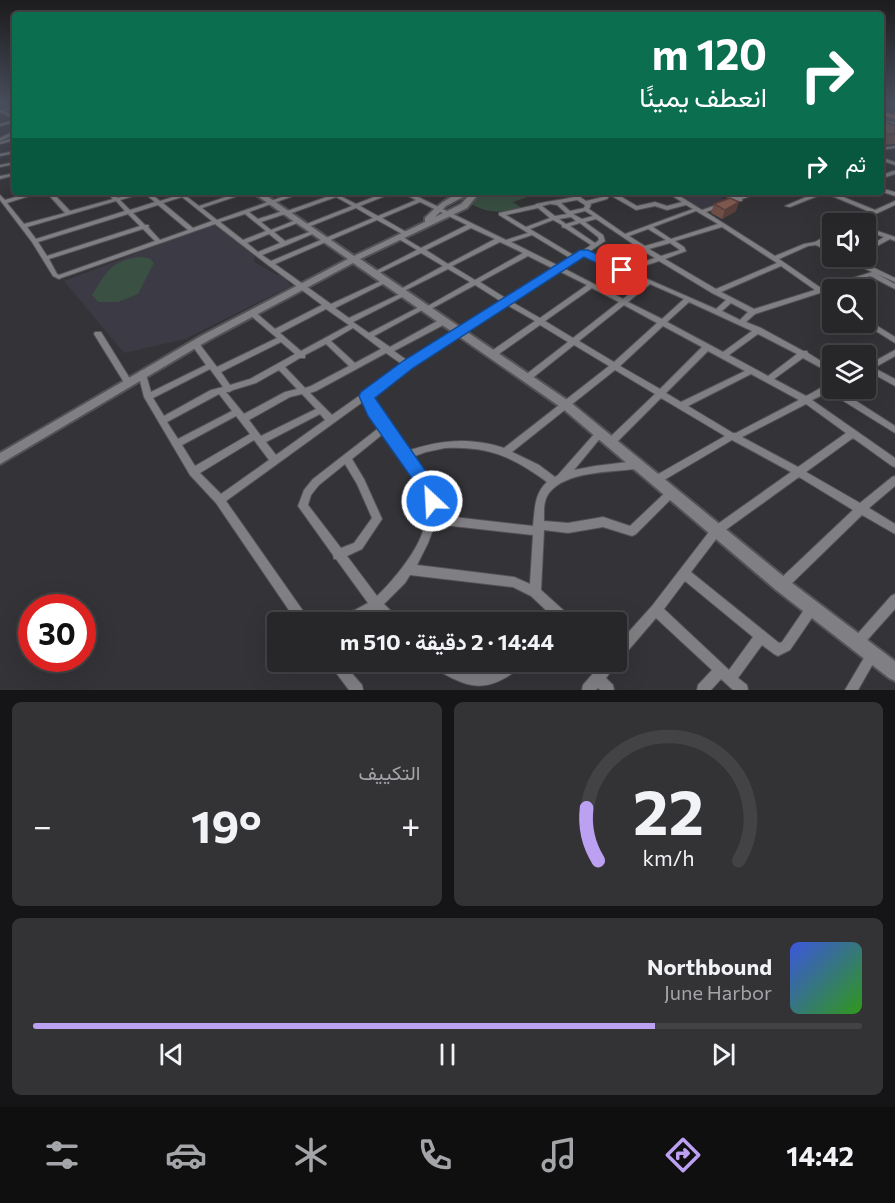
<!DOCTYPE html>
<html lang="ar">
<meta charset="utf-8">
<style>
body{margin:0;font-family:Commissioner,Vazirmatn,sans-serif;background:#333235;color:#f1f3f6;direction:rtl;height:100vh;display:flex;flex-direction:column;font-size:22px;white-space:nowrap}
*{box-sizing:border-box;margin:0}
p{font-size:20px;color:#a4a5a8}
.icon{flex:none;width:33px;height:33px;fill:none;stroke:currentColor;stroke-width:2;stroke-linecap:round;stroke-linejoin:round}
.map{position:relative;height:690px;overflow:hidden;direction:ltr}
.sheet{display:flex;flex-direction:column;gap:12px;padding:12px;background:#151517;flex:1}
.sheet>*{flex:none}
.top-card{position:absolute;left:12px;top:12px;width:872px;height:183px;border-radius:6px;box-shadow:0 6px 24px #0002,0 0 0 2px #434346;direction:rtl;background:#0b6e4f;color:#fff;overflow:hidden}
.tools{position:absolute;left:822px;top:213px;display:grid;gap:12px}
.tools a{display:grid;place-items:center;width:54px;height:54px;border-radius:6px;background:#272629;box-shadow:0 6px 24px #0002,0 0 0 2px #434346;font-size:30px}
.speed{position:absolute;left:18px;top:594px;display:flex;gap:12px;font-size:30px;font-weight:700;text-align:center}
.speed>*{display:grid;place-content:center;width:78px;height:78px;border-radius:50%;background:#272629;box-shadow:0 6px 24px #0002,0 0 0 2px #434346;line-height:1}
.speed .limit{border:9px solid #d22;background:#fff;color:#111}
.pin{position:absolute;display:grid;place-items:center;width:51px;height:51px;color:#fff;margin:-26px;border-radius:12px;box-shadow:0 3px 9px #0006}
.me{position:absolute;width:66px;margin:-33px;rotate:335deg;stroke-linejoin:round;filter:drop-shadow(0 0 4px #0008)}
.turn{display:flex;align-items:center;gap:21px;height:126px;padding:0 18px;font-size:27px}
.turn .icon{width:78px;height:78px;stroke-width:2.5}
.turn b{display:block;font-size:42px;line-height:51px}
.then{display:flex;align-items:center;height:57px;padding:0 18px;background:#0003;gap:12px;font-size:22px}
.big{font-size:45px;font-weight:700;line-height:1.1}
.sheet .widget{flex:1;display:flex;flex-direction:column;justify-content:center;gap:9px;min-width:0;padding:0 21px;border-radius:9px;background:#333235}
.sheet .dial{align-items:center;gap:0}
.dial svg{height:156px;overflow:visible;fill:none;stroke:#434346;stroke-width:7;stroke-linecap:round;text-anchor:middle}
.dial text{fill:#f1f3f6;stroke:none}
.song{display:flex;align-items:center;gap:18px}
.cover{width:72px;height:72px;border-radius:9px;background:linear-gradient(135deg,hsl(230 70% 55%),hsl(110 70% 35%))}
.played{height:6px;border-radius:3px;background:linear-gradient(90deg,#bca0f2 75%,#434346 75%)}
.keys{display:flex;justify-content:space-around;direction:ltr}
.heat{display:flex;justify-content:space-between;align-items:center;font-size:33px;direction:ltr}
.sheet .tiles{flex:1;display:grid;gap:12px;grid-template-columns:1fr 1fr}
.widget:last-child{grid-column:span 2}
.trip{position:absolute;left:267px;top:612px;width:360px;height:60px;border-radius:6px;background:#272629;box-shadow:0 6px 24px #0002,0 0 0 2px #434346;font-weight:700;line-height:60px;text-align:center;direction:rtl}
.tab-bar{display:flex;height:96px;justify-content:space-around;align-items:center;background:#100f10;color:#a4a5a8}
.tab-bar .icon{width:42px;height:42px}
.tab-bar .selected{color:#bca0f2}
.tab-bar b{font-size:27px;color:#f1f3f6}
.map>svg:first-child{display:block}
.built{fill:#3c3a44}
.green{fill:#3a5043}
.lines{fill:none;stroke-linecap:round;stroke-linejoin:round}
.street-casing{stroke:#535255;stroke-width:2}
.secondary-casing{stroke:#535255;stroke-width:4}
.primary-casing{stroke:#535255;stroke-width:3}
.street{fill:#808084;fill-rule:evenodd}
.secondary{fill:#808084;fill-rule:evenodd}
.primary{fill:#c68168;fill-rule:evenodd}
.wall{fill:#715048}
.shaded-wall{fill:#5c413b}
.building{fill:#835d54;stroke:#5c413b;stroke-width:1.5}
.route{fill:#1a73e8;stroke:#114b97;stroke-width:1.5}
</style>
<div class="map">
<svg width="895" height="690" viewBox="0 0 895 690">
<rect width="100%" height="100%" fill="#343337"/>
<g class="built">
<path d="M677,192H707L730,201L701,212L671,195Z"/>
<path d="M216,223L254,253V262L277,275L282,274L291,286L185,339L124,353L64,281Z"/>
</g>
<g class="green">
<path d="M478,192H527L530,196L513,202L523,209C503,213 484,214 467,201Z"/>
<path d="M139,257L149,258L154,263L138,294L118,302H98L92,295C107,272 110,261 139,257Z"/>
</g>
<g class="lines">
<defs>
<g id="street">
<path d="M15,106V108L4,111L15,117V119L0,112V110Z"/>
<path d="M14,120H15V122L0,126V124Z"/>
<path d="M14,131H15V134L0,141V138Z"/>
<path d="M13,138H15V140L0,144V142Z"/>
<path d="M895,146V148L880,150V148Z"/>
<path d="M15,151V153L0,156V154Z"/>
<path d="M880,157L895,162V165L880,160Z"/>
<path d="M15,162V164L0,167V165Z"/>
<path d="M893,171H895V174L880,179V176Z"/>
<path d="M15,173V175L0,179V176Z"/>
<path d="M880,188L895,192V196L880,191Z"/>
<path d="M33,192H42L7,203L24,224L65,213L46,192H52L70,211L113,199L106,192H112L118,198L137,192H149L160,201L189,192H197L186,196L199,206L241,192H249L202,208L217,220L296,192H304L249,212L258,219L283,211H287L332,195L327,192H334L336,193L348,192L340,196L356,204L387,192H395L360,206L378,216L416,200L401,192H408L506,240L528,233L499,215V213L535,205L536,204C549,201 561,200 574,197L567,192H573L586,201L603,197L606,192H613L637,206L655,202L667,206L682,202L666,192H673L702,210L733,199L716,192H724L738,197L753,192H761L742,199V201H738L706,212L775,256L804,244L815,242L832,232V236L821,243L832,249V253L816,245L808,246L779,259L821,288L872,272L841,256H850L895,278V282L877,274L895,284V289L870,276L826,291L832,295V300L830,299L820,293L755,314L746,322L761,328L803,351H807L808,353L832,368V374L803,358L774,379L806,396C815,392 824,385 832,382V388H836L895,426V433L829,392L812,400L895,458V467L892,466L853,438L806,472L860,503L892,477L895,476V486L869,508L895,524V534L862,515L786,589L782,591L778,589L776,585L778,581L853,510L799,477L720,534L691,572L779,643L782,642L808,604L812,602L816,604L818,608L816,612L790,650L778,656L774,654L762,645L738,678L747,685L748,690H733L721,679L711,690H697L698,685L712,670L656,618L620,660L617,662L615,666L606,678L613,685L614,690H600L598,688L596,690H582L583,685L603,662H616V646L652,606L712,528L791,472L732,440L659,483L656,484L653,483L651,480L653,477L725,436L661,398L613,446L610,447L607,446L605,443L607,440L655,394L615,370L512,452L539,465L555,477L558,475L596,432L599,431L602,432L603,434L602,436L574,470L595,466L636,461L639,462L641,465L639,468L636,469C611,472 566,471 549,493C543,501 544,512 544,521L568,523L603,517L630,526L669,489L672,488L675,489L677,492L675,495L636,534L632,536L603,527L568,533L544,530L541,590L572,618L574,622H545L547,618L550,614L531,596L513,587L410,575L405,583L384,604L398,618L400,622H386L375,611L354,622H297L216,503L190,475L144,397L138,373L142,370L145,371L151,392L206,365L191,344L192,342H198L217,367L277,338L250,315L248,313L250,311H254L275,329L322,305L268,265L215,224L61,278L59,279L53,276L32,242L0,200V195L5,200ZM144,193L155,202L130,210L120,200ZM610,195L636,210L655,206L667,210L686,205L693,209L625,234L589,209L591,205L590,204L607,199ZM182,197L212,221L193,228L163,203ZM336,197L352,206L304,225V227H308L356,208L373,218L271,261L262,255L287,245L317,232L314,230L312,231L285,241L274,232L300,222V220H296L271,230L261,222L285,214H289ZM577,200L585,205L584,208L570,211L561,203ZM116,201L125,211L36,239L27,227ZM420,202L467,225L421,248L401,236H397V238L417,250L372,273L375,275L377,274L421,253L443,266L397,291L398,292L402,293L349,318L335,308L387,282L388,281L387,280H383L331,304L275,264L377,220L404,235H408V233L382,218ZM550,204L557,205L567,214L555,216L542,206ZM158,205L188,230L160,240L148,227L149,226L148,225H145L133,213ZM538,208L550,218L526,227L506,215ZM585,211L593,216L582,219L573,214ZM696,211L718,224L671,239L653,227ZM128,214L140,226L47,256L38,242ZM245,214L266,231L243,240L220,222ZM571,217L576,221L566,224L559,219ZM596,219L639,248L604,259L589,252L605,241L603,235L585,222ZM553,220L562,225V227L565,228L591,245L575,256L530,229ZM580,223L598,237L599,240L595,243L570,226ZM722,227L777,263L716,289L665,259L686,251L684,247L675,241ZM471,228L495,239L448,264L426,250ZM143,229L155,241L59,275L57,274L49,259ZM648,229L666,240L645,246L629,236ZM269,234L280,243L258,252L247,243ZM532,235L570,258L559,266L511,242ZM500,242L523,253L475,280L452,266ZM670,243L680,250L661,256L649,249ZM643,251L655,258L624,268L609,261ZM585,255L619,271L620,272L623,273L645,282L623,299L563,268ZM528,256L554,269L507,299L480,282ZM659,261L712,293L726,300L716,309L629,271ZM781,266L815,290L754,309L721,292ZM448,269L470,282L426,307L423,305L421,306L369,333L353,322L406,295L407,294L406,293L402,292ZM559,271L587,285L540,318L512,302ZM650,284L684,299L662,319L628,302ZM475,285L502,302L408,361L394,351L447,323L448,321L447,319H441L390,347L374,336L424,309L427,311L429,310ZM592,288L619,302L573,338L545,321ZM689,302L752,331L723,352L667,322ZM731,303L748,312L740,320L722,311ZM507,305L535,321L490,352L489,354L490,356H496L540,325L568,342L524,376L523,378L524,380H530L574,345L609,366L504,448C469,437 441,440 407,451L377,410L370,396L411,367ZM624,305L657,323L614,362L579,341ZM326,309L349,325L301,351L280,333ZM663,326L702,347L660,389L620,366ZM353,328L381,349L355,363L331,341ZM758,334L797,354L768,376L729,355ZM281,342L295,354L250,379L230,385L221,372ZM326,344L349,366L311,386L305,388L285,367L300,358H305V355ZM708,351L745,371L681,402L666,393ZM386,353L403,365L332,415L310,393L316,391ZM210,369L223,387L211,390L164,416L153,398ZM279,370L297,389L285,392L244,414L226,392H229L233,390L256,383ZM751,374L799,400L736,433H733L688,406ZM219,394L232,411L178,439L167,422ZM302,394L316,409L261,436L249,420L290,397ZM364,401L371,414L380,427L313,479L304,490L298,506L333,555L334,559H336L368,603L355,610L347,612L312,616L308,618L226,501ZM806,404L846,433L798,467L742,437ZM320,414L325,420L276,455L266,442ZM236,416L250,434L195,466L182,445ZM384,433L425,490L427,506L426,516L424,519C428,540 392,582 377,596L347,556L362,549L382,519L364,479L352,459ZM254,440L269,460L221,494L200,473ZM445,448C489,446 513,457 547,482C534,494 535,509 533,526L436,515C440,488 427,477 412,457L426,452ZM345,464L357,484L372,518L354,543L341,548L308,505L311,495L319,485ZM435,524L533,535L530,584L514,577L417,565L428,543ZM685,581L753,637L729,670L664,609Z"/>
<path d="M818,192H831L875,210L895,201V205L854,224L847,223L870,212L825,193L790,207L785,206Z"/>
<path d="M866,227L895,237V241L890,239L866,252V248L884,237L866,231Z"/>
<path d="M866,319L895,337V343L863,323L866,322Z"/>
<path d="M95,332H101L132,382L131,384H125L94,334Z"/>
<path d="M895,350V356L874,368L895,379V386L868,371L866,372V366Z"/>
<path d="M895,594V609L861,647L857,649L853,647L851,643L853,639L891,596Z"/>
<path d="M872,649L876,651L878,655L858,690H845L868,651Z"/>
<path d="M329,662H342L362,685L363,690H349L331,666Z"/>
<path d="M430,662H447L463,670L478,674L486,673L492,672L507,662H522C519,669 512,674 505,678C484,690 469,687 448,676C441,672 433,669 430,662Z"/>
</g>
<g id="secondary">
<path d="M880,120L895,122V126L880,124Z"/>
<path d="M252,192H261L354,256L425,222V218C438,205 452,192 472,192L446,206L435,217L461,204L472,192H480L467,208L360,259L570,402L788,580L895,661V681L889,678L776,590L562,408L353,263L209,340L0,464V453L201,336L348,259Z"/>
</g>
<path id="primary" d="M880,111L895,115V119L880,115Z"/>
</defs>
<use href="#street" class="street-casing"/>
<use href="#secondary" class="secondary-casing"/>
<use href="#primary" class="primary-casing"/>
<use href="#street" class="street"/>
<use href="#secondary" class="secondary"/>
<use href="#primary" class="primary"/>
</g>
<g class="wall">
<path d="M895,125V144L880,145V126Z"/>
<path d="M714,204L736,211L722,219L711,213Z"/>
</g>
<path class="shaded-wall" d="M739,202L736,211L722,219L725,210Z"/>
<g class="building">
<path d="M885,122L895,125V134H885L882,130H880V126Z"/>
<path d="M730,198L739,202L725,210L714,204Z"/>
</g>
<linearGradient id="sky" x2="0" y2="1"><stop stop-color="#1d1c1e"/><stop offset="0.52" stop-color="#4a505e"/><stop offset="1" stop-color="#4a505e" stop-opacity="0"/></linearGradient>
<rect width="895" height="200" fill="url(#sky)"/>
<path class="route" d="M580,250H588L628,270L618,273L584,257L413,368L375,398L438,489L441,501L438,507L432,509L425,507L421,491L368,416L359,396L361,392L403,361Z"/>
</svg>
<div class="tools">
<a><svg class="icon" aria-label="sound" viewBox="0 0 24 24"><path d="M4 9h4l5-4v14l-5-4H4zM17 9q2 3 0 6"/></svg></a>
<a><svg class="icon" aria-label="search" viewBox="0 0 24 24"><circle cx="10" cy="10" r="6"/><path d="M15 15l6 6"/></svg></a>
<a><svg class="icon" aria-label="layers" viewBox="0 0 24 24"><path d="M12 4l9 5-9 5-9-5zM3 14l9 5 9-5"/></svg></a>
</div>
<div class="speed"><div class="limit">30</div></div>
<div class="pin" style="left:622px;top:270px;background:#d93025"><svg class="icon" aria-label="arrive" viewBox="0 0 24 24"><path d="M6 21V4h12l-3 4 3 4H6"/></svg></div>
<svg class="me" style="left:432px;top:501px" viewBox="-20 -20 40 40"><circle r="17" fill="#1a73e8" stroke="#fff" stroke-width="3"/><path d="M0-11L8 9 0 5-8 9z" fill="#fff"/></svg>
<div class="trip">14:44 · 2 دقيقة · 510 m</div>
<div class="top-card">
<div class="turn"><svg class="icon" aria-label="right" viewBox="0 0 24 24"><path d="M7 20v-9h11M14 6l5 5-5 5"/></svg><div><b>120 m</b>انعطف يمينًا</div></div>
<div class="then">ثم<svg class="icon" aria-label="right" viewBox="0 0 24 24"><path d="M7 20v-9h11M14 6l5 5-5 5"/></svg></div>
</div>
</div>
<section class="sheet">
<div class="tiles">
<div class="widget dial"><svg viewBox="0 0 100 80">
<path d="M14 69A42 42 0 1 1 86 69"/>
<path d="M14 69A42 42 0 0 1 8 42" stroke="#bca0f2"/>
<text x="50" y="56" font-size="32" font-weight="700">22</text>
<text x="50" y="72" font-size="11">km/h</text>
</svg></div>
<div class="widget"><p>التكييف</p>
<div class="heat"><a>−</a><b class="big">19°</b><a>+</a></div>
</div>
<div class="widget">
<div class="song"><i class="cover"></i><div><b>Northbound</b><p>June Harbor</p></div></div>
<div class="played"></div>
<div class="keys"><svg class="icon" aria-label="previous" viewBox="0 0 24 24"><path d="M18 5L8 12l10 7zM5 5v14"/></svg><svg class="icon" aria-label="pause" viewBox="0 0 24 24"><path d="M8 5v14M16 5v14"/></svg><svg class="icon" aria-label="next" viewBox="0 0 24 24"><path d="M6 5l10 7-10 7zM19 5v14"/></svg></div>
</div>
</div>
</section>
<nav class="tab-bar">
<b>14:42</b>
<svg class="icon selected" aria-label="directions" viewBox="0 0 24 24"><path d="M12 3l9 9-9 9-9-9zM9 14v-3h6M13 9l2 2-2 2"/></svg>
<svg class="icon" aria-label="music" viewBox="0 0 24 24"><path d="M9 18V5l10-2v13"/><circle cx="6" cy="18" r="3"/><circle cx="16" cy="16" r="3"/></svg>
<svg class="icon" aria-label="phone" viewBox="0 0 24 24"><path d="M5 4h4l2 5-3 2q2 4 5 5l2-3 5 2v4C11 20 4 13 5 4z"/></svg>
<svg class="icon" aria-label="climate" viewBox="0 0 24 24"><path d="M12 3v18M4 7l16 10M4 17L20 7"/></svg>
<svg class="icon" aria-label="car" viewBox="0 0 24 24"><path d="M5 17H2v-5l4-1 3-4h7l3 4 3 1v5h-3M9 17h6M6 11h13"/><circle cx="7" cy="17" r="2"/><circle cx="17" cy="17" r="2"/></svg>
<svg class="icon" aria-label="filters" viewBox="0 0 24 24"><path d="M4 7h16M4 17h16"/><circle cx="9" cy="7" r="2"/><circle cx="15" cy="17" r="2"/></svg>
</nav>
